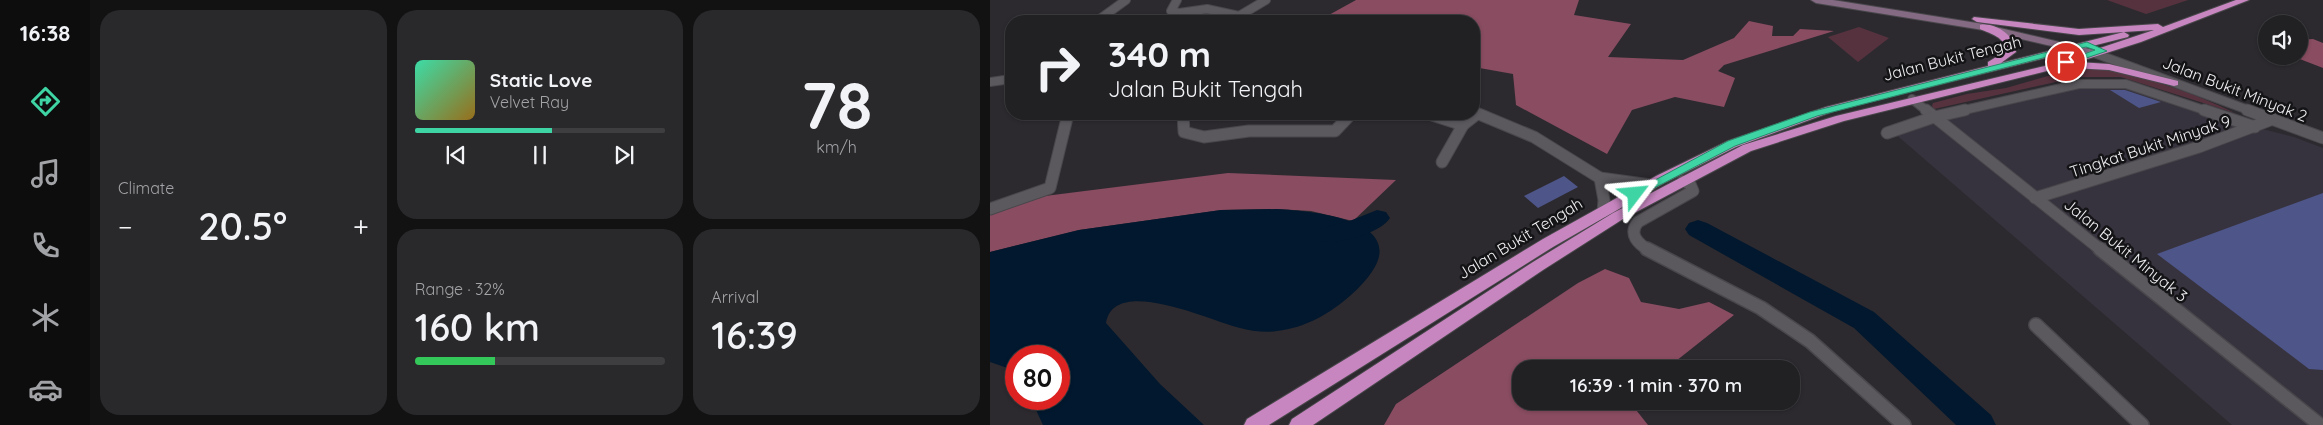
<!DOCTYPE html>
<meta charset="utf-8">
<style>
body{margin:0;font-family:Quicksand,sans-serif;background:#29282b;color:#f1f3f6;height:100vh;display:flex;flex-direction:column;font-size:19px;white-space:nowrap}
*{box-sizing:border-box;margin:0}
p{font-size:16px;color:#a2a3a6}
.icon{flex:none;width:28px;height:28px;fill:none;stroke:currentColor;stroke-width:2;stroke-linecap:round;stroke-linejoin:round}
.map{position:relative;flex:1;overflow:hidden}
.panel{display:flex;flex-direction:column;gap:10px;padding:10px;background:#121213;width:900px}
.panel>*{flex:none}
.guide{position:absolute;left:15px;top:15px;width:475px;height:105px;border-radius:20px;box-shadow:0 1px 4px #0004,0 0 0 1px #3e3e41;background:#212023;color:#f1f3f6;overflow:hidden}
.buttons{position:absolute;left:1268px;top:15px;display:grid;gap:10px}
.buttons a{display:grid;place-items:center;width:50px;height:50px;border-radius:50%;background:#212023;box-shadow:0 1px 4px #0004,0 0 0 1px #3e3e41;font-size:25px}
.speed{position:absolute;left:15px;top:345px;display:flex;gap:10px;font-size:25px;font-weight:700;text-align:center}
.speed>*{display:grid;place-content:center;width:65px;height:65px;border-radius:50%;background:#212023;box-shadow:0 1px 4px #0004,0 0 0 1px #3e3e41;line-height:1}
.speed .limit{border:8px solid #d22;background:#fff;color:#111}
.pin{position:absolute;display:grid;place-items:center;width:42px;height:42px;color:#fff;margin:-21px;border:2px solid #fff;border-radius:50%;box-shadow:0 1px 5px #0007}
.me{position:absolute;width:55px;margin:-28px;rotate:61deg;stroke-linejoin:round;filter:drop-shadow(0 0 4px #0008)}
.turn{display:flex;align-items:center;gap:18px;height:105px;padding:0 20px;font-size:22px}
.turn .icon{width:65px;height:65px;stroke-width:2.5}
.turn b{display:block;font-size:35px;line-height:42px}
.big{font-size:38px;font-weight:600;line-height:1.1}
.panel .widget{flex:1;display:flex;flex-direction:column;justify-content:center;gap:8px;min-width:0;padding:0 18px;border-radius:20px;background:#29282b}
.panel .dial{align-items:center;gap:0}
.dial b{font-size:65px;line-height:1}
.song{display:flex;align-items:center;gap:15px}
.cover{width:60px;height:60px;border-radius:8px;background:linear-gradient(135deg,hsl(160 70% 55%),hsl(40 70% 35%))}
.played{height:5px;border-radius:2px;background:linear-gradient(90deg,#3ed4a3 55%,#3e3e41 55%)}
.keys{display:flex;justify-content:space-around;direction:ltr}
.heat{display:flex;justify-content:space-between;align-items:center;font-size:28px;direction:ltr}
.charge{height:8px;border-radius:4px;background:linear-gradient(90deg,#34c759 32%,#3e3e41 0)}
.panel .tiles{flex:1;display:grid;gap:10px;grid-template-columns:repeat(3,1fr)}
.widget:first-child{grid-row:span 2}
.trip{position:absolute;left:522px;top:360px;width:288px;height:50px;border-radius:20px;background:#212023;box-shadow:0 1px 4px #0004,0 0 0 1px #3e3e41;font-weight:600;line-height:50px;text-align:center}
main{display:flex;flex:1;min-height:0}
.tab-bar{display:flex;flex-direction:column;width:90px;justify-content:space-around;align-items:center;background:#0d0d0e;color:#a2a3a6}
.tab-bar .icon{width:35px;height:35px}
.tab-bar .current{color:#3ed4a3}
.tab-bar b{font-size:22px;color:#f1f3f6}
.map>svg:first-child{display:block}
.built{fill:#37333e}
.green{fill:#56323e}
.forest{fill:#894c61}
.water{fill:#02182e}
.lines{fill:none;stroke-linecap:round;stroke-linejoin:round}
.river{fill:#02182e;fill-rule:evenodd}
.building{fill:#4d5589}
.minor-far2-casing{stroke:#49474b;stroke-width:10}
.minor-far1-casing{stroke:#49474b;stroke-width:13}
.minor-casing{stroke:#49474b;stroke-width:16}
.secondary-casing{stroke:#49474b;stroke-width:2}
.trunk-casing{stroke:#49474b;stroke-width:2}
.minor-far2{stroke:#5b595e;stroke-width:8}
.minor-far1{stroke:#5b595e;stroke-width:11}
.minor{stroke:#5b595e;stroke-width:13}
.secondary{fill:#846a83;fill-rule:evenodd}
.trunk{fill:#c886c1;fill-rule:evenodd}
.route{fill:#3ed4a3;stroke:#288a6a}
.labels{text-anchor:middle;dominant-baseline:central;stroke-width:5;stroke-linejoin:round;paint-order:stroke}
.street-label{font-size:16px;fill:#efedf1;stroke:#141316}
</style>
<main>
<nav class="tab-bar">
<b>16:38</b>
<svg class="icon current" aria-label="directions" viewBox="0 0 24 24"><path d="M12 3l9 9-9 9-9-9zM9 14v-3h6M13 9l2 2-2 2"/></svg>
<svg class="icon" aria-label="music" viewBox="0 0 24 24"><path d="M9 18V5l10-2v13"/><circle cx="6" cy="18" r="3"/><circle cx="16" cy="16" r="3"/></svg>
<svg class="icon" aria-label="phone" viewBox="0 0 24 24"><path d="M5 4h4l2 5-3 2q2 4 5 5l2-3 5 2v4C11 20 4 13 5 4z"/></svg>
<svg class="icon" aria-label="climate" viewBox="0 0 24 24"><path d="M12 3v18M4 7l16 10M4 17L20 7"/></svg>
<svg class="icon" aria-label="car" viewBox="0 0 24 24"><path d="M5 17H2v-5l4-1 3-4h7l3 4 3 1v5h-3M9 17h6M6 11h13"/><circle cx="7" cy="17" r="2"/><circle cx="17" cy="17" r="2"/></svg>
</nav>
<section class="panel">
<div class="tiles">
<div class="widget"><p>Climate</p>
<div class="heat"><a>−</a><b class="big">20.5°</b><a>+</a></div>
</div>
<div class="widget">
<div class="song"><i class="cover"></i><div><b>Static Love</b><p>Velvet Ray</p></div></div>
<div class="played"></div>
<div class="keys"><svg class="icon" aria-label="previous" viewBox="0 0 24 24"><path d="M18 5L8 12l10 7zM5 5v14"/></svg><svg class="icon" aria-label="pause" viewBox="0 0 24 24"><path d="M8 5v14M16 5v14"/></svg><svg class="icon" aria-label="next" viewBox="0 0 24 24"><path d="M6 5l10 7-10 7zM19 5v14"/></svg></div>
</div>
<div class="widget dial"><b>78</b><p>km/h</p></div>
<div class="widget"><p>Range · 32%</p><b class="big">160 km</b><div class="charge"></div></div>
<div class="widget"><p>Arrival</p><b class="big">16:39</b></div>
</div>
</section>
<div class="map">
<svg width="1333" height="425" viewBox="0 0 1333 425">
<rect width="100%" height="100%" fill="#2c2a2f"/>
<path class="built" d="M1089,84H1136L1265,127L1304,137L1333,148V425H1242L903,132Z"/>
<g class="green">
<path d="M1117,0H1198L1156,14Z"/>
<path d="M869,27L899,38L868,62L838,37Z"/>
<path d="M1111,66C1157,78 1202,92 1245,113L1131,77H1088L944,109L942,106L943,103L977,94L1016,88L1086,68Z"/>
</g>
<g class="forest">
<path d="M366,0H589L584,15L641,24L618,57L693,60L744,38L759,21L783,26L782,36H803L810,29L844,31L734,65L728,71L745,78L734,107L685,97L642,110L617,154L526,105L523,74L484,67V21H328Z"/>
<path d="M1323,39L1333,43V68L1302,56H1309V40Z"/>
<path d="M238,173L406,180L363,221L321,211L287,209L231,210L89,230L0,252V215L47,197Z"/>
<path d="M615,269L639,278L651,302L689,309L719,302L744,315L686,361L668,369H531V401H639L658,425H394L406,404L588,283Z"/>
</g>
<path class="water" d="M287,209C341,212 438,226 361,295C341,313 315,328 287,331C275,333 261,331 250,328C223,322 124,274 116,323L170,384L214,425H53L41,399H69V356H26V371L0,362V252L89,230L231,210Z"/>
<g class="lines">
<g class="river">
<path d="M387,210L396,212L400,218C391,233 346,246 330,241L326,235L330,229L362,220Z"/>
<path d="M708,220L717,223L884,312L1001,415L1006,425H966L864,328L699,235L695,229L699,223Z"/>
</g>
</g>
<g class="building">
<path d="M1120,90H1135L1171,102L1149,108Z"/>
<path d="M574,176L588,187L548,208L534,196Z"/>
<path d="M1333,193V370L1319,369L1167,254Z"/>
</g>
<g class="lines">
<defs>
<g id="minor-far2">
<path d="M187,0L181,11L189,13L217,9L249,16L276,0"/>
<path d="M107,21L136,0"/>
<path d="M1104,53L1261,111"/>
<path d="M0,82L21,79"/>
<path d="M922,99L937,111"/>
<path d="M970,111L1089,84H1136L1217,111"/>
</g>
<g id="minor-far1">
<path d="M936,110L1111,250"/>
<path d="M1214,110L1265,127"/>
<path d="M1257,110L1333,138"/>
<path d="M484,112L544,137L610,178L661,185"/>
<path d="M193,114L194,132L214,137L259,131H345L361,114"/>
<path d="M439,114L473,125"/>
<path d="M897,133L944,117L975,110"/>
<path d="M452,162L473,125L487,114"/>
<path d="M610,178L614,200L613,212"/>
<path d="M1045,198L1209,147L1283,119"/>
<path d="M0,209L60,188L78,114"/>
<path d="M659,250C648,244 638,234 648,222L703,191L700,184L693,181"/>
</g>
<g id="minor">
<path d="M657,249L771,308L820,341L914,425"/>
<path d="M1110,249L1330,425"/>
<path d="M1046,325L1152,425"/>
</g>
<path id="secondary" d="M821,0H843L993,24L1108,51L1109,53L1104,56L993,30L826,3Z"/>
<path id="trunk" d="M1246,0H1259L1151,42L1088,62L1119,64L1188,81V85L1184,86L1119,70L1082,68L1077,66L854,121L761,151L633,219L553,270L323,425H299L302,419L543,262L623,213L753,145L846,116L1059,65L1164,30L1134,32L1139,35L1138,37L844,111L746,147L676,182L563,247L279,425H254L257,419L553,239L666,176L738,141L836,107L998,66V62L1016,51C1015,37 1001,34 990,29V25C1005,22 1026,36 1026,52L1011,63L1134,32L1089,35L987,22L982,19L984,17L1089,29L1168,24L1173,27Z"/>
</defs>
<use href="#minor-far2" class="minor-far2-casing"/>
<use href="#minor-far1" class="minor-far1-casing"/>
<use href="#minor" class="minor-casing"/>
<use href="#secondary" class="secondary-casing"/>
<use href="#trunk" class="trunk-casing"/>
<use href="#minor-far2" class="minor-far2"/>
<use href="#minor-far1" class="minor-far1"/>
<use href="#minor" class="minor"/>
<use href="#secondary" class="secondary"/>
<use href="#trunk" class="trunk"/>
</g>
<path class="route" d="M1097,42L1117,51L1079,64L1072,62L1105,50L1096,47L827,116L745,146L649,196H641L639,194L738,141L820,112Z"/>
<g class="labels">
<g class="street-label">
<text transform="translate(962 58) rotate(-14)">Jalan Bukit Tengah</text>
<text transform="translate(1245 89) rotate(21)">Jalan Bukit Minyak 2</text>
<text transform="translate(1160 146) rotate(-18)">Tingkat Bukit Minyak 9</text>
<text transform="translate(530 238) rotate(-31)">Jalan Bukit Tengah</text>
<text transform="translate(1136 250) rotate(39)">Jalan Bukit Minyak 3</text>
</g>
</g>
</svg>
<div class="buttons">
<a><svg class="icon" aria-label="sound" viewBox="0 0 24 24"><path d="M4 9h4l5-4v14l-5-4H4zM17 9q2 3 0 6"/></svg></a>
</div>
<div class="speed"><div class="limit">80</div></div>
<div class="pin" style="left:1076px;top:62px;background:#d93025"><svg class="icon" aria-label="arrive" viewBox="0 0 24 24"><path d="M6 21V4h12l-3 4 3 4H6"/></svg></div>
<svg class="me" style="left:645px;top:194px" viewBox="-20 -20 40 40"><path d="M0-17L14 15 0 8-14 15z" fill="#3ed4a3" stroke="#fff" stroke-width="4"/></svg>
<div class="trip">16:39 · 1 min · 370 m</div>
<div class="guide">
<div class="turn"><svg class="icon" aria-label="right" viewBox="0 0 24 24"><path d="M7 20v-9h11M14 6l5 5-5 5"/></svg><div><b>340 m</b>Jalan Bukit Tengah</div></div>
</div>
</div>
</main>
